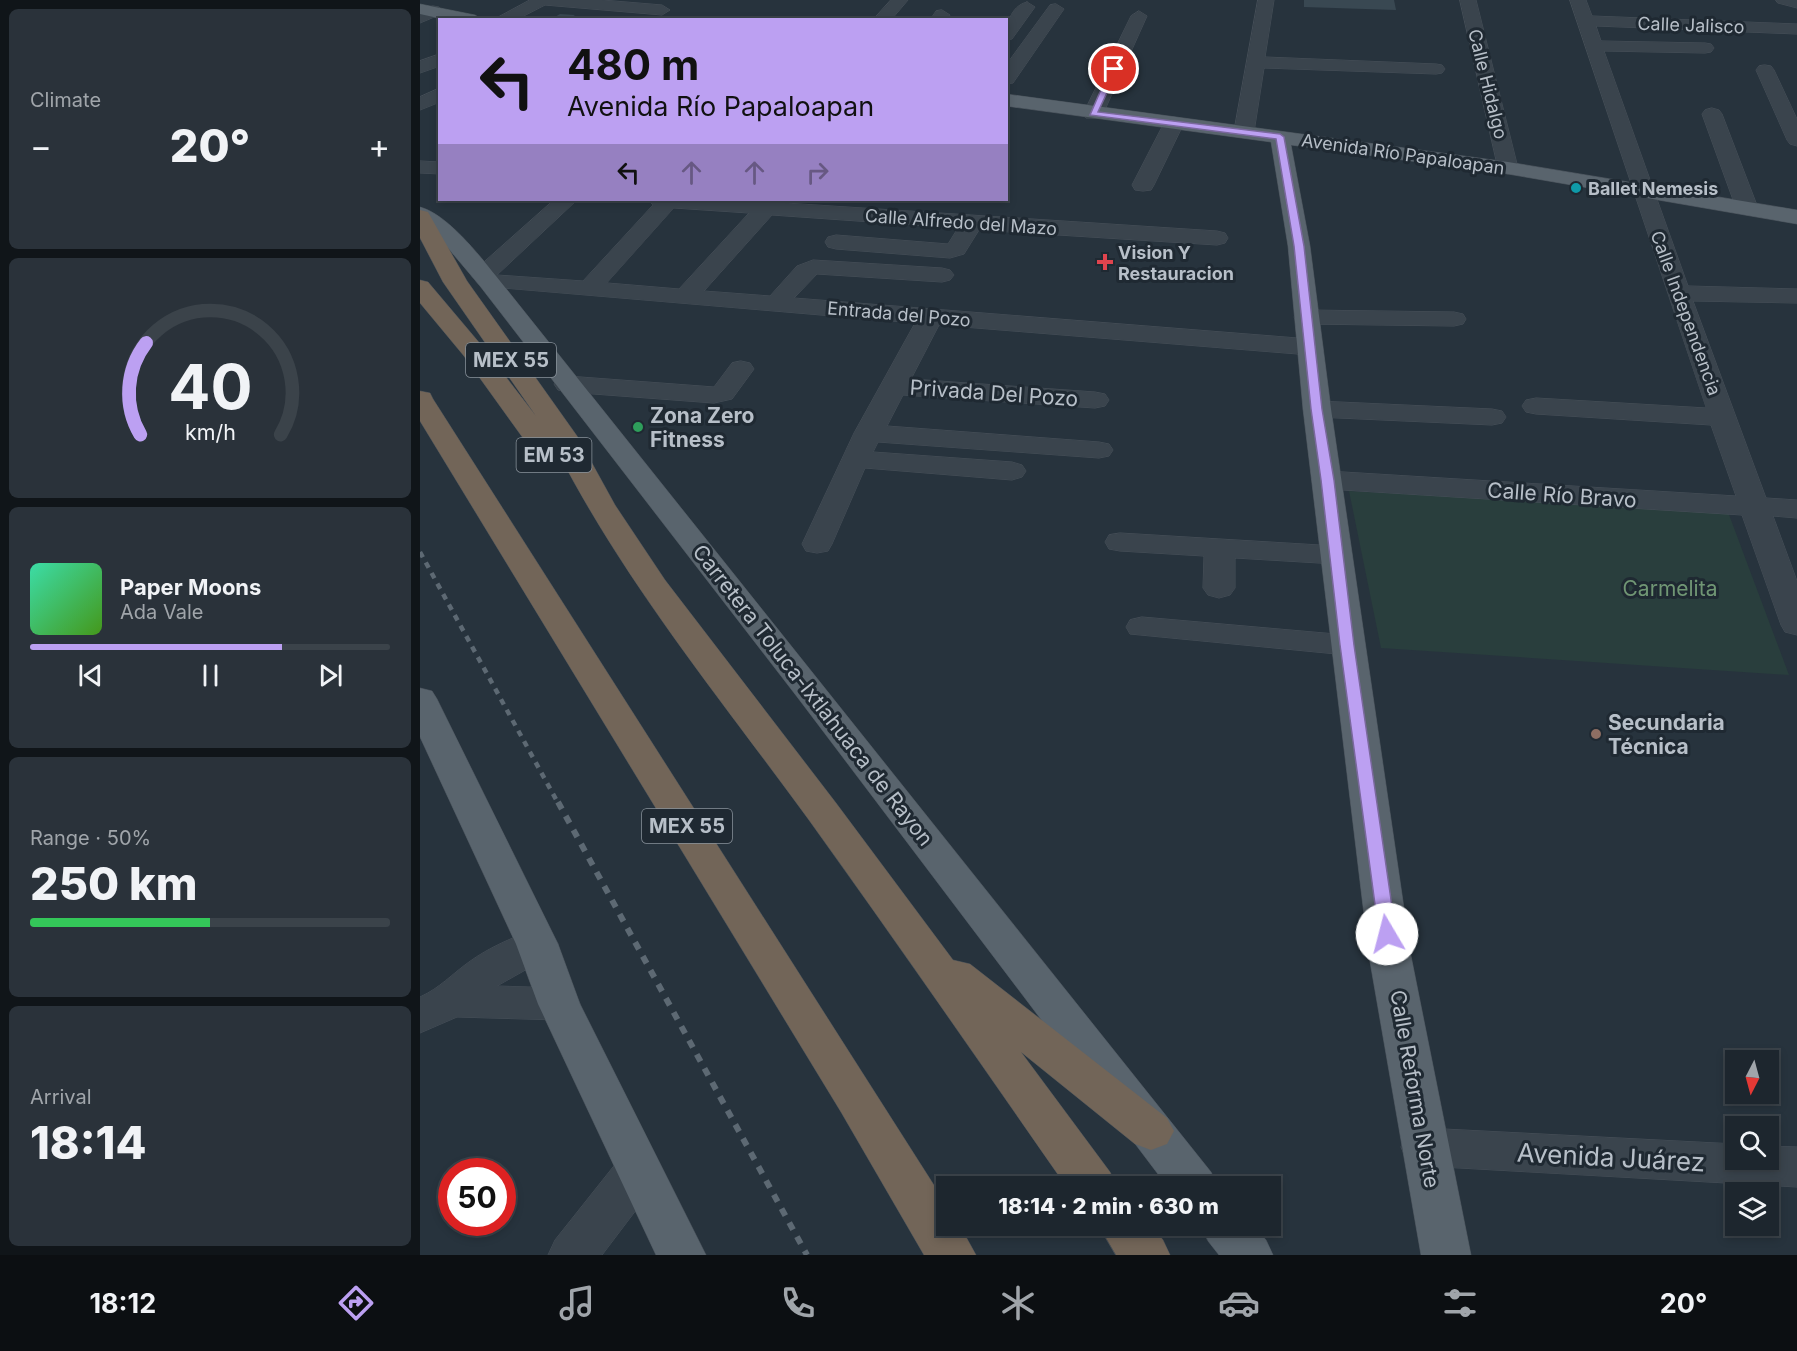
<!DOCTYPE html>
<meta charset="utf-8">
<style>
body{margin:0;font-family:Inter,sans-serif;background:#2a323a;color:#f1f3f6;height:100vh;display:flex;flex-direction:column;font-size:22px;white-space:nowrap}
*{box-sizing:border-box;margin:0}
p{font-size:20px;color:#a0a5aa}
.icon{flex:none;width:33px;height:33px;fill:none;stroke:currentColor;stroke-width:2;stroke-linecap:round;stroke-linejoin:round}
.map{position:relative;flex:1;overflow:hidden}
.drawer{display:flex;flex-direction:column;gap:9px;padding:9px;background:#101519;width:420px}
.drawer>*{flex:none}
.guide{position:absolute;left:18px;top:18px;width:570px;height:183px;border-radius:0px;box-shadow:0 3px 9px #0003,0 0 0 2px #3b434a;background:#bca0f2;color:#111;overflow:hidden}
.needle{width:39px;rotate:186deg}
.buttons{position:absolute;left:1305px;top:1050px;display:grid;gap:12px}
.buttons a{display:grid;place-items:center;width:54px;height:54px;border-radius:0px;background:#1d262e;box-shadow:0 3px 9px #0003,0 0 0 2px #3b434a;font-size:30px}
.speed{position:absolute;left:18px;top:1158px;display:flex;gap:12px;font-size:30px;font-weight:700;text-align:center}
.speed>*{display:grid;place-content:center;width:78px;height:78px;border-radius:50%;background:#1d262e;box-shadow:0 3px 9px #0003,0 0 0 2px #3b434a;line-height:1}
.speed .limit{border:9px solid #d22;background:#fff;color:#111}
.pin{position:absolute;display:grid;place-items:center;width:51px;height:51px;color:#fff;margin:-26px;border:3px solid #fff;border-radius:50%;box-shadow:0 2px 6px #0007}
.me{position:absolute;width:66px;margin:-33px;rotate:352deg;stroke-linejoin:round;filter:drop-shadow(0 0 4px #0008)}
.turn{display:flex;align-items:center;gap:21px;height:126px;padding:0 30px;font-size:27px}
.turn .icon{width:78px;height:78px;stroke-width:2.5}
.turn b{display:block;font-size:42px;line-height:51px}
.lanes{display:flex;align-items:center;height:57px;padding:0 30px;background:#0003;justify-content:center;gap:30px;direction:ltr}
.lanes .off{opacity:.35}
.big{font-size:45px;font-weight:800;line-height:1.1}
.drawer .tile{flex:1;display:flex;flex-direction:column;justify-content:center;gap:9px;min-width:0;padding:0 21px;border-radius:9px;background:#2a323a}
.drawer .dial{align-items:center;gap:0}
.dial svg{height:156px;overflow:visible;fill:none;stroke:#3b434a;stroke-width:7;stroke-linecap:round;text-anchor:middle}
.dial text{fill:#f1f3f6;stroke:none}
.song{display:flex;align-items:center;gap:18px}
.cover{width:72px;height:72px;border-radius:9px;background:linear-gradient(135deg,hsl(160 70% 55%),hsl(100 70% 35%))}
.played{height:6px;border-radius:3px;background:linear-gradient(90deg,#bca0f2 70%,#3b434a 70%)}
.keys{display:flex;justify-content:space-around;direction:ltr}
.heat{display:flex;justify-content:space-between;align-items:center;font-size:33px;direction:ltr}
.charge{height:9px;border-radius:4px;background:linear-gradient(90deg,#34c759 50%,#3b434a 0)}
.trip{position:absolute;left:516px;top:1176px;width:345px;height:60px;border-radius:0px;background:#1d262e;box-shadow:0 3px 9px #0003,0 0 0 2px #3b434a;font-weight:800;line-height:60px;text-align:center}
.menu{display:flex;height:96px;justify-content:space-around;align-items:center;background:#0c0f12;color:#a0a5aa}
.menu .icon{width:42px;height:42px}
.menu .current{color:#bca0f2}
.menu b{font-size:27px;color:#f1f3f6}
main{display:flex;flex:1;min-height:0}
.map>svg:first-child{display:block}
.green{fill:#293e3d}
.building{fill:#394852}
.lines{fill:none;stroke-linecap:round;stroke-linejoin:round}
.minor-casing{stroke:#475059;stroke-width:1}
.major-casing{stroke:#475059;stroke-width:1}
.highway-casing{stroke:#454f58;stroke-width:1}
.minor{fill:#3a444d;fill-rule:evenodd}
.major{fill:#59646d;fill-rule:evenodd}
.highway{fill:#726558;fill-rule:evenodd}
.rail-far1{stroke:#5d6973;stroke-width:4.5;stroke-dasharray:6 6;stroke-linecap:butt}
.rail{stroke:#5d6973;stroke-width:6;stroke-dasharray:8 8;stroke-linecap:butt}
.route{fill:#bca0f2;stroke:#7a689d;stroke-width:1.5}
.culture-dot{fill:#0f9aa8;stroke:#1f2932;stroke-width:2}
.health-dot{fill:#e0444e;stroke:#1f2932;stroke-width:2}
.leisure-dot{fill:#2e9e5b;stroke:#1f2932;stroke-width:2}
.education-dot{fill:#8d6e63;stroke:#1f2932;stroke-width:2}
.labels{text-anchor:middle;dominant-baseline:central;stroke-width:6;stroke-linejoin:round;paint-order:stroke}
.far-street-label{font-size:18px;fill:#b7bfc8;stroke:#1f2932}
.far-poi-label{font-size:18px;font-weight:bold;fill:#b7bfc8;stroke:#1f2932;text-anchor:start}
.shield{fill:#1f2932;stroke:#89929b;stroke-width:1.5}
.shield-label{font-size:20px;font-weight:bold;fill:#b7bfc8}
.street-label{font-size:21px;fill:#b7bfc8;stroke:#1f2932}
.poi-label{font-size:21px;font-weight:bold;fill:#b7bfc8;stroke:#1f2932;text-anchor:start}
.park-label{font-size:21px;fill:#709674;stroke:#1f2932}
.near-street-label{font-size:26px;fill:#b7bfc8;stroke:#1f2932}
</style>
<main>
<section class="drawer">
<div class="tile"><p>Climate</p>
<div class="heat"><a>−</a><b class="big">20°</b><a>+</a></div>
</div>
<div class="tile dial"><svg viewBox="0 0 100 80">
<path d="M14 69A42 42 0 1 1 86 69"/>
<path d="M14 69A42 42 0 0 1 17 22" stroke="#bca0f2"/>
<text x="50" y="56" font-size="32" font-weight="700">40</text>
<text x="50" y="72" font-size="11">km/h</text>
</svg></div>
<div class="tile">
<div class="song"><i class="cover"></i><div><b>Paper Moons</b><p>Ada Vale</p></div></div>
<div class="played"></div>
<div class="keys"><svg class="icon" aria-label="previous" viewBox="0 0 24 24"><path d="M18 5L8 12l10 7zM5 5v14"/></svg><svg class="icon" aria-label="pause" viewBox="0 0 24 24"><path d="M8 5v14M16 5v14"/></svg><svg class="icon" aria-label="next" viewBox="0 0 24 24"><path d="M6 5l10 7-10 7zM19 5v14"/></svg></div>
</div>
<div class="tile"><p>Range · 50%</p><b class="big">250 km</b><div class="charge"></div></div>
<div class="tile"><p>Arrival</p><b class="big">18:14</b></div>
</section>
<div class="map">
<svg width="1377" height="1255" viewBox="0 0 1377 1255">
<rect width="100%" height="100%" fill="#27333d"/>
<path class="green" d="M929,491L1308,512L1369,675L961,648Z"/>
<g class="building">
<path d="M884,0H974L976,10L884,7Z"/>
<path d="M140,14L155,15L148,20H130Z"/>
</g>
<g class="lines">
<defs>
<g id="minor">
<path d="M110,0H182L242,5L250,10L242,15L125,5L96,20H73Z"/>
<path d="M471,0H488L471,20H453Z"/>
<path d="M838,0H854L845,57L1016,64L1022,65L1025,69L1022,73L1016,74L844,68L834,132L831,136H817L814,132Z"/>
<path d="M1040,0H1056L1098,168L1095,172L1088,174L1081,172L1078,168Z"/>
<path d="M1150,0H1166L1172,16L1377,24V34L1176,26L1181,41L1285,43L1291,44L1294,48L1291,52L1285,53L1184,51L1268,286L1377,289V303L1273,301L1346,498L1377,500V518L1353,516L1377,581V635L1365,632L1361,625L1322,515L907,489L897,486L892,480L897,474L907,471L1316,496L1291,425L1116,414L1106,412L1102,406L1106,400L1116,398L1286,408Z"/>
<path d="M1356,0H1377V8L1358,3Z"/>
<path d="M607,2L615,7L592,39L586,40C586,26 590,6 607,2Z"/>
<path d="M636,4L644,9L593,83L586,84V65L630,5Z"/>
<path d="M13,6L19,7L21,11L19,15L0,23V11Z"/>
<path d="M522,10L530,15L527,20H510L516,11Z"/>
<path d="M719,11L727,16L683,114L680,118H666L663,114L711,16Z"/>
<path d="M20,54V66L0,73V61Z"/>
<path d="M1345,65L1351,66L1354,70L1377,119V146L1370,144L1367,140L1336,70L1339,66Z"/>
<path d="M20,88V102L0,110V97Z"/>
<path d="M1292,108L1299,110L1302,114L1338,208L1335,213L1327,215L1319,213L1316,208L1282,114L1285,110Z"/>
<path d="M754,117L761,119L764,123L734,185L731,190L723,191L715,190L712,185L744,123L747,119Z"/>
<path d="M0,161L20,162V174L0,173Z"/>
<path d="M134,200H157L77,275L163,281L233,205L228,200H319L797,231L805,233L808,238L805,243L797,245L559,230L544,254L530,258L416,249L408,247L405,242L408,237L416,235L528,244L538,228L352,215L284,291L350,296L377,266L393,260L522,268L530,270L534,275L530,280L522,282L397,274L374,298L890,339L899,342L903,347L899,352L890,355L519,325L491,379L675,392L685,394L689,400L685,406L675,408L483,395L467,426L679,442L689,444L693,450L689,456L679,458L458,442L453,452L592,462L602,465L606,471L602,477L592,480L445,468L412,544L408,551L397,553L386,551L382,544L434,433L495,323L60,286L51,275L55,270ZM254,208L329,213L259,289L187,283Z"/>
<path d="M886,310L1034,312L1043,314L1046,319L1043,324L1034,326L886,324L877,322L874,317L877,312Z"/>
<path d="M321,361L330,363L334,369L312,399L294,403L147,392L138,390L134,384L138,378L147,376L294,387L312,363Z"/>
<path d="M897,401L1072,409L1082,411L1086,417L1082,423L1072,425L897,417L887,415L883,409L887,403Z"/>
<path d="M700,533L916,546L927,548L932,555L927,562L916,564L815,558V588L810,595L799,598L788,595L783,588L784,556L700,551L689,549L685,542L689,535Z"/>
<path d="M722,617L927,635L939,638L944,645L939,652L927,655L710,634L706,627L710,620Z"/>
<path d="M117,929L132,933L138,944L132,955L77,986L139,988L154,992L160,1004L154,1016L139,1020L37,1017L0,1033V997C20,988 32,974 49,962C68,948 95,936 117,929Z"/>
<path d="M1004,1128L1316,1144V1160H1348V1146L1377,1147V1187L1004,1166L987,1161L981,1147L987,1133Z"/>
<path d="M218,1151L235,1157L242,1171L235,1185L182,1255H128L135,1240L201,1157Z"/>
</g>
<g id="major">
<path d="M0,4L55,15L63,20H27L0,14Z"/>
<path d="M586,94L1088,162L1377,210V224L1088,174L871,145L890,246L911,409L991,956L1051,1255H1001L949,956L883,409L868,246L851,142L586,106Z"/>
<path d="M0,207C27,214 59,255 76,276L791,1172L798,1186H747L378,698L60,286L28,248L0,225Z"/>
<path d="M0,688L12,691L17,699L138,944L160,1004L286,1255H236L118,1004L96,944L0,737Z"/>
<path d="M781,1226H834L846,1240L853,1255H799L788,1241Z"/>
</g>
<g id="highway">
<path d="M0,210L8,212L47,281L157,436L195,505L245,580L416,803L533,960L550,964L747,1118L754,1131L747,1144L731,1150L715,1144L601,1052L690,1172L697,1186H646C561,1064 476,941 389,820C303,702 209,588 141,458L132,461L122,458L103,438L44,356L0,303V280L8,282L62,346L116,416L23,282L0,238Z"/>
<path d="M0,391L10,393L13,399L526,1204V1226H540L556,1255H504L421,1112L0,421Z"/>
<path d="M679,1226H732L743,1240L750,1255H696Z"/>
</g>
</defs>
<use href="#minor" class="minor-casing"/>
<use href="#major" class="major-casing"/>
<use href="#highway" class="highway-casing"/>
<use href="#minor" class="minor"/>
<use href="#major" class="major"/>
<use href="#highway" class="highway"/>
<path class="rail-far1" d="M0,552L138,803"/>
<path class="rail" d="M138,802L387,1255"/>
</g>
<path class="route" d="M694,67L698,69L678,112L860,134L864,137L884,246L902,409L914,480L934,645L976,934L973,938L967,940L961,938L959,934L920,645L901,480L891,409L874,246L856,139L670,115L690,69Z"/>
<circle class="culture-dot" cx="1156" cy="188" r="6"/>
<path class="health-dot" d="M682 253h6v6h6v6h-6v6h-6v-6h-6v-6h6z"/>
<circle class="leisure-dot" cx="218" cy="427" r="6"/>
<circle class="education-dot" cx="1176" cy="734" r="6"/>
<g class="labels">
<g class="far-street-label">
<text transform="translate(1271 25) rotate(2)">Calle Jalisco</text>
<text transform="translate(1068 84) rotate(76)">Calle Hidalgo</text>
<text transform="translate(983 154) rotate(8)">Avenida Río Papaloapan</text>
<text transform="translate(541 222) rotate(4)">Calle Alfredo del Mazo</text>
<text transform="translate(1266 313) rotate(70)">Calle Independencia</text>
<text transform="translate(479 314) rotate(5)">Entrada del Pozo</text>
</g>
<g class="far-poi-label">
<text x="1168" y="188">Ballet Nemesis</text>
<text x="698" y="252">Vision Y<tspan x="698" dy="21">Restauracion</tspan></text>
</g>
<g class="shield">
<rect x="46" y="343" width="90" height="34" rx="4.5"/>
<rect x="96.5" y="438" width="75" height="34" rx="4.5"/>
<rect x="222" y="809" width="90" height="34" rx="4.5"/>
</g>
<g class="shield-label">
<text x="91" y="360">MEX 55</text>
<text x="134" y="455">EM 53</text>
<text x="267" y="826">MEX 55</text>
</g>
<g class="street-label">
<text transform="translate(574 393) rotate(4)">Privada Del Pozo</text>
<text transform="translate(1142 495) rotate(4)">Calle Río Bravo</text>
<text transform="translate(393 695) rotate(52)">Carretera Toluca-Ixtlahuaca de Rayon</text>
<text transform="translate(995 1089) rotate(80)">Calle Reforma Norte</text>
</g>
<g class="poi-label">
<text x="230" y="415">Zona Zero<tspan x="230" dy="24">Fitness</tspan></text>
<text x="1188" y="722">Secundaria<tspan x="1188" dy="24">Técnica</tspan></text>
</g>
<g class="park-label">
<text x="1250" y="588">Carmelita</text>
</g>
<g class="near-street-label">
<text transform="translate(1191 1157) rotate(3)">Avenida Juárez</text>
</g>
</g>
</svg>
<div class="buttons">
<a><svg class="needle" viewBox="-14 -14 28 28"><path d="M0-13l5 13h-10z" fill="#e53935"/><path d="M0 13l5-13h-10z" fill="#a0a5aa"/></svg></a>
<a><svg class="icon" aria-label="search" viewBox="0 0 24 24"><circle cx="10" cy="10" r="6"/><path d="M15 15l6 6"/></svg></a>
<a><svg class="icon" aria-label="layers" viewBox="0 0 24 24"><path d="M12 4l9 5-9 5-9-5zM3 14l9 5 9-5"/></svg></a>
</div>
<div class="speed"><div class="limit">50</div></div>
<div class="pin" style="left:694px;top:69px;background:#d93025"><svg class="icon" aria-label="arrive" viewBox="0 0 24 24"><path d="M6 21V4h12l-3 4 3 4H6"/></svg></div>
<svg class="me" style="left:967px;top:934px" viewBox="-20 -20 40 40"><circle r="19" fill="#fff"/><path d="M0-13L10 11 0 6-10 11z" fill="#bca0f2"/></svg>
<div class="trip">18:14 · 2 min · 630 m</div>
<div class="guide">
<div class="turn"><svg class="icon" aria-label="left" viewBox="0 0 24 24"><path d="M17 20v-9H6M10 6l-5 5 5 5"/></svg><div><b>480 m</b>Avenida Río Papaloapan</div></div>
<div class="lanes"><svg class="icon" aria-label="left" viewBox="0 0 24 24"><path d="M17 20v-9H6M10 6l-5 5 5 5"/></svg><svg class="icon off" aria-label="ahead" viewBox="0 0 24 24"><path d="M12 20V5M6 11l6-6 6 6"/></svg><svg class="icon off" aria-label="ahead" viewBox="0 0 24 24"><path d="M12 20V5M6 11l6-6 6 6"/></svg><svg class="icon off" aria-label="right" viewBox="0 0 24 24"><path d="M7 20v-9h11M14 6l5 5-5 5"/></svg></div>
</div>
</div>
</main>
<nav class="menu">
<b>18:12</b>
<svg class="icon current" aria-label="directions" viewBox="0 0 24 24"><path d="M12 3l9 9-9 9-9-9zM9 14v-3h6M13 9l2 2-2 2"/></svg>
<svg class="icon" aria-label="music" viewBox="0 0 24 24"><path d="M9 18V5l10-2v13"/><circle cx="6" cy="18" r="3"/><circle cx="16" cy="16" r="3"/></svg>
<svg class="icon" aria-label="phone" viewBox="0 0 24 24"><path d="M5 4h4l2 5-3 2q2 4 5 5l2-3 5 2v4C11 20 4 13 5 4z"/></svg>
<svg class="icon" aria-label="climate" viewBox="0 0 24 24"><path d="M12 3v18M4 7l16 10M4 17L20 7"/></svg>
<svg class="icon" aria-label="car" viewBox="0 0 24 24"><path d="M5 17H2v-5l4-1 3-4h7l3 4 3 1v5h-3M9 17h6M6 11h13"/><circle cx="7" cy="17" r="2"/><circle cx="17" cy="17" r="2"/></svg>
<svg class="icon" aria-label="filters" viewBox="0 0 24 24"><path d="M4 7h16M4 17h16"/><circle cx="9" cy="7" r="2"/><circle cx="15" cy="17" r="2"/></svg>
<b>20°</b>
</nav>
